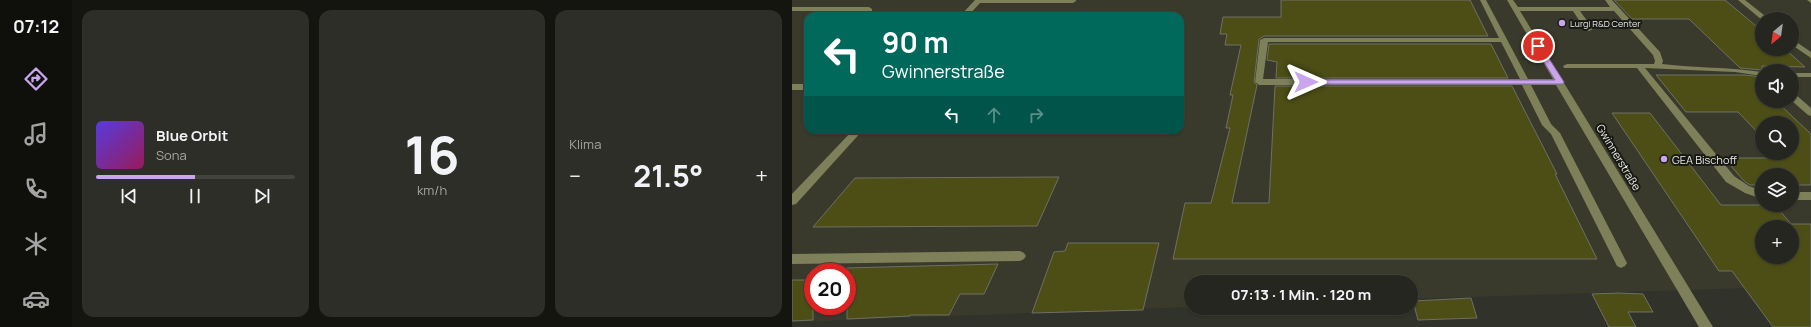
<!DOCTYPE html>
<html lang="de">
<meta charset="utf-8">
<style>
body{margin:0;font-family:Manrope,sans-serif;background:#2d2e28;color:#f1f3f6;height:100vh;display:flex;flex-direction:column;font-size:15px;white-space:nowrap}
*{box-sizing:border-box;margin:0}
p{font-size:13px;color:#a3a5a4}
.icon{flex:none;width:22px;height:22px;fill:none;stroke:currentColor;stroke-width:2;stroke-linecap:round;stroke-linejoin:round}
.map{position:relative;flex:1;overflow:hidden}
.drawer{display:flex;flex-direction:column;gap:10px;padding:10px;background:#141511;width:720px}
.drawer>*{flex:none}
.top-card{position:absolute;left:12px;top:12px;width:380px;height:122px;border-radius:12px;box-shadow:0 1px 3px #0004,0 0 0 1px #42433d;background:#00695c;color:#fff;overflow:hidden}
.needle{width:26px;rotate:209deg}
.tools{position:absolute;left:963px;top:12px;display:grid;gap:8px}
.tools a{display:grid;place-items:center;width:44px;height:44px;border-radius:50%;background:#25261f;box-shadow:0 1px 3px #0004,0 0 0 1px #42433d;font-size:20px}
.speed{position:absolute;left:12px;top:263px;display:flex;gap:8px;font-size:20px;font-weight:700;text-align:center}
.speed>*{display:grid;place-content:center;width:52px;height:52px;border-radius:50%;background:#25261f;box-shadow:0 1px 3px #0004,0 0 0 1px #42433d;line-height:1}
.speed .limit{border:6px solid #d22;background:#fff;color:#111}
.pin{position:absolute;display:grid;place-items:center;width:34px;height:34px;color:#fff;margin:-17px;border:2px solid #fff;border-radius:50%;box-shadow:0 1px 4px #0007}
.me{position:absolute;width:44px;margin:-22px;rotate:90deg;stroke-linejoin:round;filter:drop-shadow(0 0 3px #0008)}
.turn{display:flex;align-items:center;gap:14px;height:84px;padding:0 12px;font-size:18px}
.turn .icon{width:52px;height:52px;stroke-width:2.5}
.turn b{display:block;font-size:28px;line-height:34px}
.lanes{display:flex;align-items:center;height:38px;padding:0 12px;background:#0003;justify-content:center;gap:20px;direction:ltr}
.lanes .off{opacity:.35}
.big{font-size:30px;font-weight:700;line-height:1.1}
.drawer .card{flex:1;display:flex;flex-direction:column;justify-content:center;gap:6px;min-width:0;padding:0 14px;border-radius:12px;background:#2d2e28}
.drawer .dial{align-items:center;gap:0}
.dial b{font-size:52px;line-height:1}
.song{display:flex;align-items:center;gap:12px}
.cover{width:48px;height:48px;border-radius:6px;background:linear-gradient(135deg,hsl(250 70% 55%),hsl(330 70% 35%))}
.played{height:4px;border-radius:2px;background:linear-gradient(90deg,#c9a5ee 50%,#42433d 50%)}
.keys{display:flex;justify-content:space-around;direction:ltr}
.heat{display:flex;justify-content:space-between;align-items:center;font-size:22px;direction:ltr}
.drawer .tiles{flex:1;display:grid;gap:10px;grid-template-columns:repeat(3,1fr)}
.trip{position:absolute;left:392px;top:275px;width:234px;height:40px;border-radius:20px;background:#25261f;box-shadow:0 1px 3px #0004,0 0 0 1px #42433d;font-weight:700;line-height:40px;text-align:center}
main{display:flex;flex:1;min-height:0}
.menu{display:flex;flex-direction:column;width:72px;justify-content:space-around;align-items:center;background:#0f0f0c;color:#a3a5a4}
.menu .icon{width:28px;height:28px}
.menu .current{color:#c9a5ee}
.menu b{font-size:18px;color:#f1f3f6}
.map>svg:first-child{display:block}
.built{fill:#393a2b;fill-rule:evenodd}
.building{fill:#4c4e16;stroke:#6f7066;fill-rule:evenodd}
.lines{fill:none;stroke-linecap:round;stroke-linejoin:round}
.minor{fill:#7d8058;fill-rule:evenodd}
.route{fill:#c9a5ee;stroke:#836b9b}
.poi-dot{fill:#c9a5ee;stroke:#191915;stroke-width:1.5}
.labels{text-anchor:middle;dominant-baseline:central;stroke-width:4;stroke-linejoin:round;paint-order:stroke}
.far-poi-label{font-size:9px;fill:#e8e9e3;stroke:#191915;text-anchor:start}
.street-label{font-size:11px;fill:#e8e9e3;stroke:#191915}
.poi-label{font-size:11px;fill:#e8e9e3;stroke:#191915;text-anchor:start}
</style>
<main>
<nav class="menu">
<b>07:12</b>
<svg class="icon current" aria-label="directions" viewBox="0 0 24 24"><path d="M12 3l9 9-9 9-9-9zM9 14v-3h6M13 9l2 2-2 2"/></svg>
<svg class="icon" aria-label="music" viewBox="0 0 24 24"><path d="M9 18V5l10-2v13"/><circle cx="6" cy="18" r="3"/><circle cx="16" cy="16" r="3"/></svg>
<svg class="icon" aria-label="phone" viewBox="0 0 24 24"><path d="M5 4h4l2 5-3 2q2 4 5 5l2-3 5 2v4C11 20 4 13 5 4z"/></svg>
<svg class="icon" aria-label="climate" viewBox="0 0 24 24"><path d="M12 3v18M4 7l16 10M4 17L20 7"/></svg>
<svg class="icon" aria-label="car" viewBox="0 0 24 24"><path d="M5 17H2v-5l4-1 3-4h7l3 4 3 1v5h-3M9 17h6M6 11h13"/><circle cx="7" cy="17" r="2"/><circle cx="17" cy="17" r="2"/></svg>
</nav>
<section class="drawer">
<div class="tiles">
<div class="card">
<div class="song"><i class="cover"></i><div><b>Blue Orbit</b><p>Sona</p></div></div>
<div class="played"></div>
<div class="keys"><svg class="icon" aria-label="previous" viewBox="0 0 24 24"><path d="M18 5L8 12l10 7zM5 5v14"/></svg><svg class="icon" aria-label="pause" viewBox="0 0 24 24"><path d="M8 5v14M16 5v14"/></svg><svg class="icon" aria-label="next" viewBox="0 0 24 24"><path d="M6 5l10 7-10 7zM19 5v14"/></svg></div>
</div>
<div class="card dial"><b>16</b><p>km/h</p></div>
<div class="card"><p>Klima</p>
<div class="heat"><a>−</a><b class="big">21.5°</b><a>+</a></div>
</div>
</div>
</section>
<div class="map">
<svg width="1019" height="327" viewBox="0 0 1019 327">
<rect width="100%" height="100%" fill="#313229"/>
<path class="built" d="M0,0H1019V286L619,299V282H399V307L0,322ZM16,16H388V130H16ZM970,19H1000V49H970ZM970,71H1000V101H970ZM970,123H1000V153H970ZM970,175H1000V205H970ZM970,227H1000V257H970ZM21,272H55V306H21Z"/>
<g class="building">
<path d="M489,0H678L696,36H472L467,39L462,82L465,85L440,203H477L483,86H720L765,174H763L805,259H381L393,203H419L438,128H434L441,95H438L449,45H433L435,34H428L431,17H489Z"/>
<path d="M822,0H933L970,31V49H993L1013,67L970,66V70L948,68L897,19H840Z"/>
<path d="M477,44H699L716,78H484L485,62L475,60Z"/>
<path d="M864,75H953L970,77V101H984L1019,134V185H1000V175H970V185H958L952,181L932,158H990L985,153H1000V123H970V137L946,112H894Z"/>
<path d="M820,113H858L929,205H983L999,224H1019V327H981L940,271H927ZM970,227H1000V257H970Z"/>
<path d="M267,177L245,226L21,227L63,178Z"/>
<path d="M276,243H367L351,310L240,313L262,252L273,251Z"/>
<path d="M206,264L192,294H168L157,315H118V316L55,319V268Z"/>
<path d="M0,280H21V320L0,321Z"/>
<path d="M826,293L851,294L861,312H836L844,327H817L800,294Z"/>
<path d="M679,298L685,318L626,320L621,301Z"/>
</g>
<g class="lines">
<g class="minor">
<path d="M183,0H284V1L281,3H188L176,16H168Z"/>
<path d="M688,0H694L736,79H761L715,0H721L726,7H818L813,0H820L868,52L871,61L870,64C903,68 937,67 970,72V76L943,72L853,68L942,176L957,186L970,191V199L953,193L934,182L845,68H772L771,66L775,64H862L863,61L861,55L822,11H788L801,29L797,31H794L781,11H728L921,327H907L764,85H739L759,124L768,133L835,263L833,266L829,268L825,266L759,134L750,125L730,85H467L463,82L468,40L472,38H707ZM476,42H709L728,79H471Z"/>
<path d="M946,0H953L977,19L970,20Z"/>
<path d="M1015,0H1019V3Z"/>
<path d="M0,7H77L80,9V16H72L73,11H0Z"/>
<path d="M1000,39L1019,52V58L1000,45Z"/>
<rect x="1000" y="73" width="19" height="4"/>
<rect x="0" y="84" width="16" height="6"/>
<path d="M1000,93L1003,94L1019,108V116L1016,115L1000,101Z"/>
<path d="M61,130H71L4,204L0,205V194Z"/>
<rect x="1000" y="192" width="19" height="8"/>
<path d="M228,251L232,253L234,256L232,259L228,261L0,264V254Z"/>
</g>
</g>
<path class="route" d="M743,44L749,46L772,82L771,84H514L510,82L514,80H763L742,46Z"/>
<g class="poi-dot">
<circle cx="770" cy="23" r="4"/>
<circle cx="872" cy="159" r="4"/>
</g>
<g class="labels">
<g class="far-poi-label">
<text x="778" y="23">Lurgi R&amp;D Center</text>
</g>
<g class="street-label">
<text transform="translate(827 157) rotate(59)">Gwinnerstraße</text>
</g>
<g class="poi-label">
<text x="880" y="159">GEA Bischoff</text>
</g>
</g>
</svg>
<div class="tools">
<a><svg class="needle" viewBox="-14 -14 28 28"><path d="M0-13l5 13h-10z" fill="#e53935"/><path d="M0 13l5-13h-10z" fill="#a3a5a4"/></svg></a>
<a><svg class="icon" aria-label="sound" viewBox="0 0 24 24"><path d="M4 9h4l5-4v14l-5-4H4zM17 9q2 3 0 6"/></svg></a>
<a><svg class="icon" aria-label="search" viewBox="0 0 24 24"><circle cx="10" cy="10" r="6"/><path d="M15 15l6 6"/></svg></a>
<a><svg class="icon" aria-label="layers" viewBox="0 0 24 24"><path d="M12 4l9 5-9 5-9-5zM3 14l9 5 9-5"/></svg></a>
<a>+</a>
</div>
<div class="speed"><div class="limit">20</div></div>
<div class="pin" style="left:746px;top:46px;background:#d93025"><svg class="icon" aria-label="arrive" viewBox="0 0 24 24"><path d="M6 21V4h12l-3 4 3 4H6"/></svg></div>
<svg class="me" style="left:514px;top:82px" viewBox="-20 -20 40 40"><path d="M0-17L14 15 0 8-14 15z" fill="#c9a5ee" stroke="#fff" stroke-width="4"/></svg>
<div class="trip">07:13 · 1 Min. · 120 m</div>
<div class="top-card">
<div class="turn"><svg class="icon" aria-label="left" viewBox="0 0 24 24"><path d="M17 20v-9H6M10 6l-5 5 5 5"/></svg><div><b>90 m</b>Gwinnerstraße</div></div>
<div class="lanes"><svg class="icon" aria-label="left" viewBox="0 0 24 24"><path d="M17 20v-9H6M10 6l-5 5 5 5"/></svg><svg class="icon off" aria-label="ahead" viewBox="0 0 24 24"><path d="M12 20V5M6 11l6-6 6 6"/></svg><svg class="icon off" aria-label="right" viewBox="0 0 24 24"><path d="M7 20v-9h11M14 6l5 5-5 5"/></svg></div>
</div>
</div>
</main>
